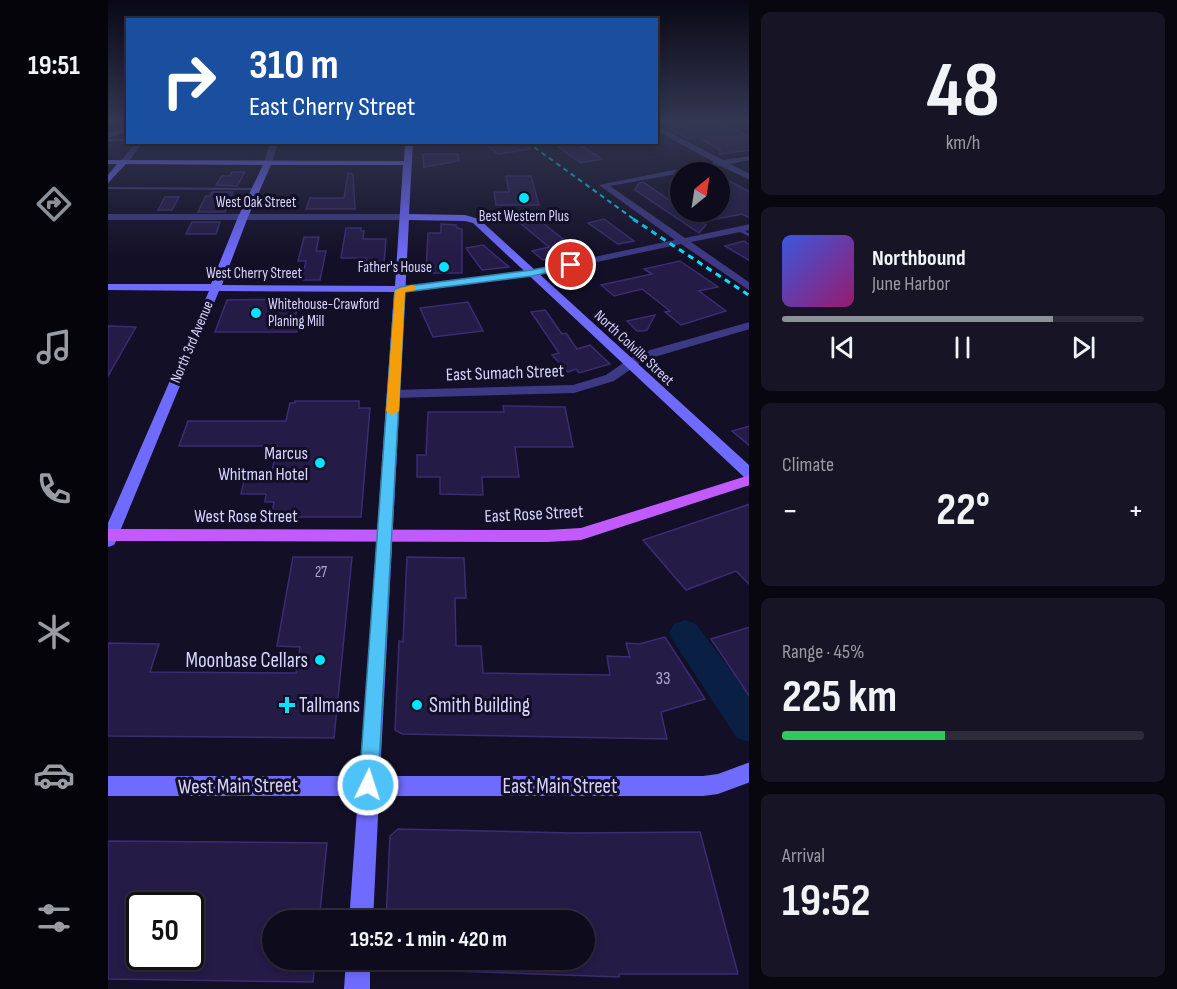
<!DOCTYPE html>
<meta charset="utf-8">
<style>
body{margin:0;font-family:"Sofia Sans Condensed",sans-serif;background:#171425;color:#f1f3f6;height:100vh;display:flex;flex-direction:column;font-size:22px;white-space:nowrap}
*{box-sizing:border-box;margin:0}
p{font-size:20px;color:#9b9ba3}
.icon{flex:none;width:33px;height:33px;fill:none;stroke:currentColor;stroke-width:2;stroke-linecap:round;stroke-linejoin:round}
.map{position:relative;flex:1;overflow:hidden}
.details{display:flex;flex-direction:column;gap:12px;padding:12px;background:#08060f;width:428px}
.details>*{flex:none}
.hud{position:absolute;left:18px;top:18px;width:532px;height:126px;border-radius:0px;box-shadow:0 3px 9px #0003,0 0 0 2px #2e2b3b;background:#1a4fa0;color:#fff;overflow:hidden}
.needle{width:39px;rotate:30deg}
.controls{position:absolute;left:562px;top:162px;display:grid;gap:12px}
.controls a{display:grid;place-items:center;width:60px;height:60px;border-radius:50%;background:#0e0b1c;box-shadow:0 3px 9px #0003,0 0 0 2px #2e2b3b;font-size:30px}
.speed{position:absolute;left:18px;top:892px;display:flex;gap:12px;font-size:30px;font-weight:700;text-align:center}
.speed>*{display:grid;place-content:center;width:78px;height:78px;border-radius:50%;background:#0e0b1c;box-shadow:0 3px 9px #0003,0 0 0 2px #2e2b3b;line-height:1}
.speed .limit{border:3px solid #111;border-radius:9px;background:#fff;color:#111}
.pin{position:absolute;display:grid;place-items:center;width:51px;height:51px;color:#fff;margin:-26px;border:3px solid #fff;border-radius:50%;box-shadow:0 2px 6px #0007}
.me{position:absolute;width:66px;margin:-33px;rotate:4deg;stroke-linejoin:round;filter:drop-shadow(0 0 4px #0008)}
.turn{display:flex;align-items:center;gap:21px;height:126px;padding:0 24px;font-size:27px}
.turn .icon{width:78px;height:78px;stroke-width:2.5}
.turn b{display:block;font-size:42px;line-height:51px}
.big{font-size:45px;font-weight:700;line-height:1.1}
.details .tile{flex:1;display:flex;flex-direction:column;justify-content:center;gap:9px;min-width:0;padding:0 21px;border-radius:9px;background:#171425}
.details .dial{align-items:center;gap:0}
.dial b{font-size:78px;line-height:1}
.song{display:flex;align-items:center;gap:18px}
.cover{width:72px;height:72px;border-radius:9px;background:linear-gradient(135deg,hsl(230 70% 55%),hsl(320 70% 35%))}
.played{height:6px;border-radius:3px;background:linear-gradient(90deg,#8c9099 75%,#2e2b3b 75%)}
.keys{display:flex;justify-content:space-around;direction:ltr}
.heat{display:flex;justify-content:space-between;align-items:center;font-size:33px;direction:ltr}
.charge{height:9px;border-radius:4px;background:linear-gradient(90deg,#34c759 45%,#2e2b3b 0)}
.trip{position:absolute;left:154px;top:910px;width:333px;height:60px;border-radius:30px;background:#0e0b1c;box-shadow:0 3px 9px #0003,0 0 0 2px #2e2b3b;font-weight:700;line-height:60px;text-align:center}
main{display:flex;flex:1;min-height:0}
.tab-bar{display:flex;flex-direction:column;width:108px;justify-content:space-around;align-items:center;background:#06040b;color:#9b9ba3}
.tab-bar .icon{width:42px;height:42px}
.tab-bar .active{color:#8c9099}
.tab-bar b{font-size:27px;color:#f1f3f6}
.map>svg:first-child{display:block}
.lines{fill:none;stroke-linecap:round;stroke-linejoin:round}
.river{fill:#0a1f44;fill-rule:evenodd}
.building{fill:#241b47;stroke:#3b2d73;stroke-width:1.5;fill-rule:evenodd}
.lane{fill:#3d3a85;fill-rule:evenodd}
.street{fill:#3d3a85;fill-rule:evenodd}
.secondary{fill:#6f6bff;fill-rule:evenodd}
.primary{fill:#c25bff;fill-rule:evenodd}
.rail-far1{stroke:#00e5ff;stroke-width:2;stroke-dasharray:5 4;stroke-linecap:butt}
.rail{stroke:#00e5ff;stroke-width:3;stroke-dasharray:6 5;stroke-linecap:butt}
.route{fill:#4fc3f7;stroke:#337fa1;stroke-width:1.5}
.slow{fill:#f59e0b}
.poi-dot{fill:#00e5ff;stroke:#130f26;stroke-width:2}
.labels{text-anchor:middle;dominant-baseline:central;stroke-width:6;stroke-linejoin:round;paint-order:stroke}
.far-street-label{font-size:15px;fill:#d9d4ff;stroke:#130f26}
.far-poi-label{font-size:15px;fill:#d9d4ff;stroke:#130f26}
.number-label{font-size:15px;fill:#aca6d1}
.street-label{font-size:18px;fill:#d9d4ff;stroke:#130f26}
.poi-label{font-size:18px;fill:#d9d4ff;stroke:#130f26;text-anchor:end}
.near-number-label{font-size:18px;fill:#aca6d1}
.near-poi-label{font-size:21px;fill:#d9d4ff;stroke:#130f26;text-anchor:start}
.near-street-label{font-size:21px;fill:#d9d4ff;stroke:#130f26}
</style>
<main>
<nav class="tab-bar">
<b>19:51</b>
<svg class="icon active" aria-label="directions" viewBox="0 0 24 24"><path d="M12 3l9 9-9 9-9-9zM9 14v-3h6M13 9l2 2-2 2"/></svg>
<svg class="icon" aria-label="music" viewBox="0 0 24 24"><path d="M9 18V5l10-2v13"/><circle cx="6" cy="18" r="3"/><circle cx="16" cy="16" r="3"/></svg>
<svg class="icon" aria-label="phone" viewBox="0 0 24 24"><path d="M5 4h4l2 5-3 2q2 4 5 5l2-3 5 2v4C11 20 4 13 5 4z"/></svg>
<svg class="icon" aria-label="climate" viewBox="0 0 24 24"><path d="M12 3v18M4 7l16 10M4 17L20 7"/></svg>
<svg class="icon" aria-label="car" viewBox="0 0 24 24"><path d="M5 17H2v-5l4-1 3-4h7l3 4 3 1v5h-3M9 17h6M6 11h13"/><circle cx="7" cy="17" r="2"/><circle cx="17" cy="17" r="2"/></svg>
<svg class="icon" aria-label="filters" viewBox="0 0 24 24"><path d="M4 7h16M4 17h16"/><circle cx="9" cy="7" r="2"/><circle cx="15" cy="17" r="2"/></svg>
</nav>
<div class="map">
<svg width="642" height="989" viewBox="0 0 642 989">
<rect width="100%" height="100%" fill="#130f26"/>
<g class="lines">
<path class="river" d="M577,620L588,624L642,696V742L629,738L566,642L561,633L566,624Z"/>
</g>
<g class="building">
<path d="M607,121L642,137V150L612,154V150L590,137L580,139L559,128Z"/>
<path d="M374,142H422V149L390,154Z"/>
<path d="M443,142H468L494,159L473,163Z"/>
<path d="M315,154H350L351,161L316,167Z"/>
<path d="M124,172H137L129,186L108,185L114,176H122Z"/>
<path d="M240,173L245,174L247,209H198L202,198H236Z"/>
<path d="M398,176H423L431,205H388L386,192H401Z"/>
<path d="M612,176L642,192V218L634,214L593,222L598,225L591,233L527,190L531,183L535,182L573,208V212H612Z"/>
<path d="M104,192H125L117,212H90L98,196H102Z"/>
<path d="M57,197H71L64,210H50Z"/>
<path d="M496,219L526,241L510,244L480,223Z"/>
<path d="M435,220V223L460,243L466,242L478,251L435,260L424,251L441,247L413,224Z"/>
<path d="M84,222H112L108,234H78Z"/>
<path d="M333,224L348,225L349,228L354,229V273H318L320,233H333Z"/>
<path d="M238,228H253V231H256L255,239H278L276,263H258V258H233Z"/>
<path d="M196,237H211L208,251H218L212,280H194L198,261H190Z"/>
<path d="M636,241L642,245V261L617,246Z"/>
<path d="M375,245L401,267L374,270L358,248Z"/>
<path d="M572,261L610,287L591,291L618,311L573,325L557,312L562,311L534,289L506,296L493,285L544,274L536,269Z"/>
<path d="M191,299L187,318H192L189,332H107L119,300Z"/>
<path d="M360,302L375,331L325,337L312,308Z"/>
<path d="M437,310L454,334L458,333L469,349L482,345L502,364L471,373L468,369L460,372L444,355L451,353L423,312Z"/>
<path d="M547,315L539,330L534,331H529L519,321Z"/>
<path d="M0,326L28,327L0,376Z"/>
<path d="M187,401H251V408H262L253,517H163L166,502H157L158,494H133L136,481H162L169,446H71L80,421H178L182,403H187Z"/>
<path d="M395,406L457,407L465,447H407L411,477H374L375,495L332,494V477H309V455H318L320,412H396Z"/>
<path d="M642,426V446L624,431Z"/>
<path d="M642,504V585L628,571L578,590L535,540Z"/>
<path d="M185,557H244L226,738L0,736V643L51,644L42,672L188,673L192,647L169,646Z"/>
<path d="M299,557L356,558L358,598H347L348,646H373L375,673L502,675L499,656L522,657L518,643L531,644L557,637L597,699L553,712L559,739L294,734L287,730L291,641L295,642Z"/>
<path d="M642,627V697L603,639Z"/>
<path d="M290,829L464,833L592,832L630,974H511V977L345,971V960H477V921H278L282,836Z"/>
<path d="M0,841L219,843L211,921H165V960H207L205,982L0,979ZM32,906H82V957H32Z"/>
</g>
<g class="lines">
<g class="lane">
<rect x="0" y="139" width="20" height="2"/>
<path d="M0,187L147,188L149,189L147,190L0,189Z"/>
<path d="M628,228H632L642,234V237L628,230Z"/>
</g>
<g class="street">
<path d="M571,121L550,126L615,160L642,156V160L622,164L642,174V180L613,166L502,186L577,238L642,224V230L583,242L642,283V291L573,244L424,276L292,292L287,289L292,286L424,270L567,240L491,185L606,162L549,131V122Z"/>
<path d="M20,126V131L0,138V133Z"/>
<path d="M28,142H35L19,164H13L12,162Z"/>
<path d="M162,142H170L164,163L160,165L156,163Z"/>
<path d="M0,214H297L302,217L297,220H0Z"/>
<path d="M642,322V329L536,360L506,381L466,393L286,398L280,394L286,390L465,385L498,375L528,354Z"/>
</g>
<g class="secondary">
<path d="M297,142H305L301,214L357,215L371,219L642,466V480L637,478L365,223L357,221L301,220L272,776H595L610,774L642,762V782L610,794L595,796H271L265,921H241L250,796H0V776H252L286,292L111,291L8,541L6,545L0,547V523L101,291L0,290V284H103L130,217L155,165L18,164L0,183V175L9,164H0V160L296,161ZM163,165H295L287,286L114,285L140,217Z"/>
<path d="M238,960H262V989H236Z"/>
</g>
<path class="primary" d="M642,475V485L473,540L439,542L0,541V529L439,530L473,528Z"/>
<path class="rail-far1" d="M419,142L527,220"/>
<path class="rail" d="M525,219L642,296"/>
</g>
<linearGradient id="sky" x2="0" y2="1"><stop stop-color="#0a0815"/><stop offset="0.47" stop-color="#333752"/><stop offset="1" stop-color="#333752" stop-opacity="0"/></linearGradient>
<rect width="642" height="259" fill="url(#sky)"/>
<path class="route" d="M463,262L466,263V267L424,276L297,292L270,785L267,792L260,795L253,792L251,785L287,290L292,287L424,270Z"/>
<path class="slow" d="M304,285L308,286V290L297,292L291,411L285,415L278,411L287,290Z"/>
<g class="poi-dot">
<circle cx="416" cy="198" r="6"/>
<circle cx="336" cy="267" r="6"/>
<circle cx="148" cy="313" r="6"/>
<circle cx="212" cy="463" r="6"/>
<circle cx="212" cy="660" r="6"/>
<path d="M176 696h6v6h6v6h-6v6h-6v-6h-6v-6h6z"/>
<circle cx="309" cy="705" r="6"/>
</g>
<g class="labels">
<g class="far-street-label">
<text x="148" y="202">West Oak Street</text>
<text x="146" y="273">West Cherry Street</text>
<text transform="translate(84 342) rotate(-67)">North 3rd Avenue</text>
<text transform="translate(526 348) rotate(43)">North Colville Street</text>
</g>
<g class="far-poi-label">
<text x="416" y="216">Best Western Plus</text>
<text x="324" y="267" text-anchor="end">Father's House</text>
<text x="160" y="304" text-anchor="start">Whitehouse-Crawford<tspan x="160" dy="17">Planing Mill</tspan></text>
</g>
<g class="number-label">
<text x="213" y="572">27</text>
</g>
<g class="street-label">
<text transform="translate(397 373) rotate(-2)">East Sumach Street</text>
<text transform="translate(426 514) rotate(-3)">East Rose Street</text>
<text x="138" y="516">West Rose Street</text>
</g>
<g class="poi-label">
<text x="200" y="453">Marcus<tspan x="200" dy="21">Whitman Hotel</tspan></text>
</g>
<g class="near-number-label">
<text x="555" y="678">33</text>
</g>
<g class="near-poi-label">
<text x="200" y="660" text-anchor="end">Moonbase Cellars</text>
<text x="191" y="705">Tallmans</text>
<text x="321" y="705">Smith Building</text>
</g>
<g class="near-street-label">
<text transform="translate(130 786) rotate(-1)">West Main Street</text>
<text x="452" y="786">East Main Street</text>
</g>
</g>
</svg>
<div class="controls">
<a><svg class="needle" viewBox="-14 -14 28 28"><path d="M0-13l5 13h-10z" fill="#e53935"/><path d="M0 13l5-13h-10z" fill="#9b9ba3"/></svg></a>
</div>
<div class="speed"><div class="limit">50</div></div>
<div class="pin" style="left:463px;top:265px;background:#d93025"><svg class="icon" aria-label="arrive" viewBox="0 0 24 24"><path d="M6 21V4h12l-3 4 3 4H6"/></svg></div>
<svg class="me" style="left:260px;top:785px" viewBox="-20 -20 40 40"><circle r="17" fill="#4fc3f7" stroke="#fff" stroke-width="3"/><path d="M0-11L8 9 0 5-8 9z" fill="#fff"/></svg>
<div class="trip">19:52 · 1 min · 420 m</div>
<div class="hud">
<div class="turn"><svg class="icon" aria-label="right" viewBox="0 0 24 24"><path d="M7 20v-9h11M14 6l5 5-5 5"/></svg><div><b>310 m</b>East Cherry Street</div></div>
</div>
</div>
<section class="details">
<div class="tile dial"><b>48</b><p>km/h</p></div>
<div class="tile">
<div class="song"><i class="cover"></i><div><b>Northbound</b><p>June Harbor</p></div></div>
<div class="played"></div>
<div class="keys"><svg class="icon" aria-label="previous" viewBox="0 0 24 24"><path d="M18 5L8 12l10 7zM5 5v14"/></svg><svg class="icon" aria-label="pause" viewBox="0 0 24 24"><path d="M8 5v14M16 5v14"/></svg><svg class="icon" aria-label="next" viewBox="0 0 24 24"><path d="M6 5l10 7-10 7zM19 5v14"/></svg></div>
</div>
<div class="tile"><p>Climate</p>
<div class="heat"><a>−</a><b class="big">22°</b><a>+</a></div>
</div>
<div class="tile"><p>Range · 45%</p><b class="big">225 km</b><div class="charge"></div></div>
<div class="tile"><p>Arrival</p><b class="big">19:52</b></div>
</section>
</main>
